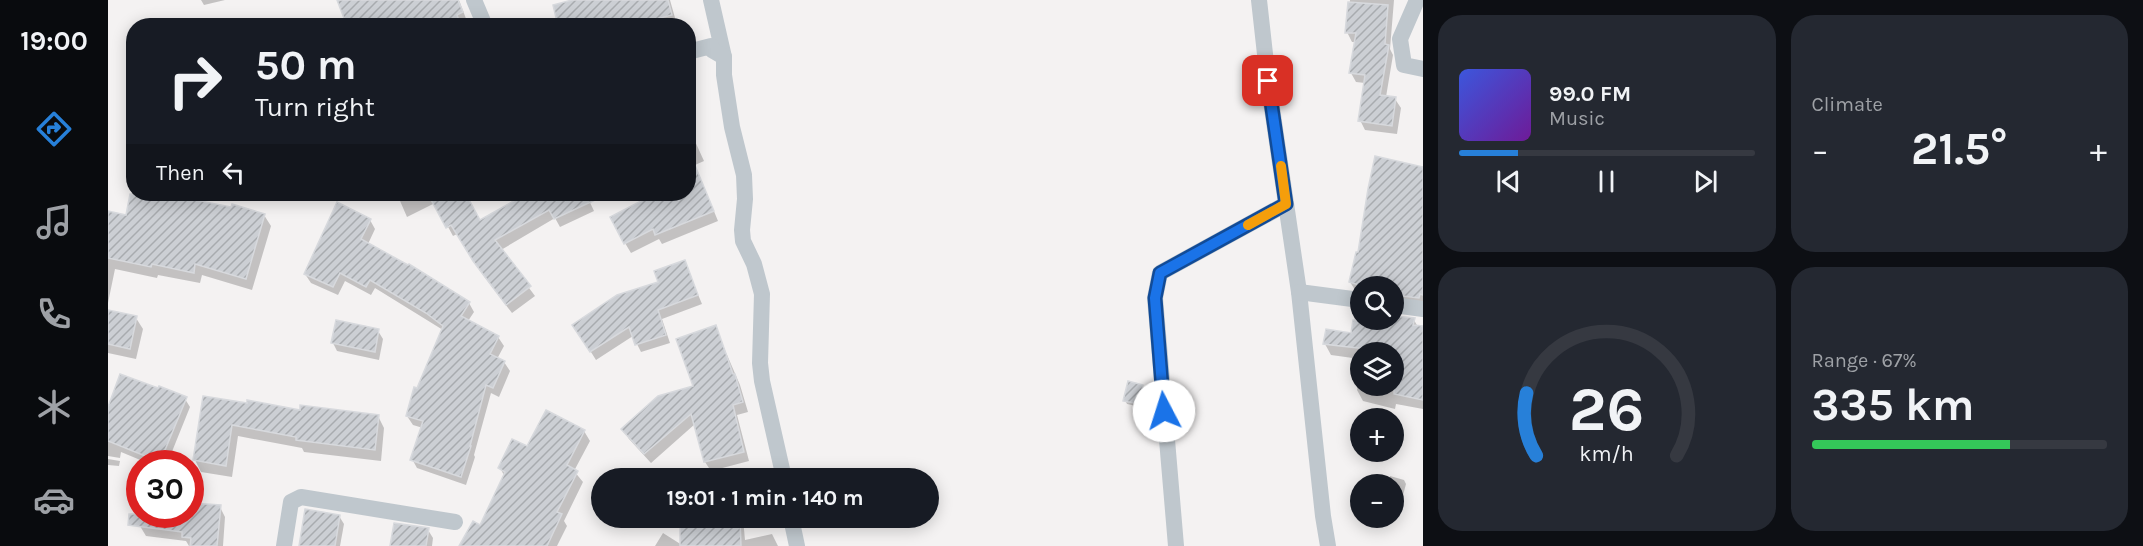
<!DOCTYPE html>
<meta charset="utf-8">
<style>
body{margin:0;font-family:Karla,sans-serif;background:#242831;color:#f1f3f6;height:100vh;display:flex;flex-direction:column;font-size:22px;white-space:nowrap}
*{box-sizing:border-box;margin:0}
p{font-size:20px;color:#9ea1a6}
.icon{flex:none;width:33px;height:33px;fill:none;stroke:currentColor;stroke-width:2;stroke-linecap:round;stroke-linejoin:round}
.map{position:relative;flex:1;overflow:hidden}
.drawer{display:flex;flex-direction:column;gap:15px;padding:15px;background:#0d0f14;width:720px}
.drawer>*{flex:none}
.hud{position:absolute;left:18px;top:18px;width:570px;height:183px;border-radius:24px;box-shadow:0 3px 15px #0003;background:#171b24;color:#f1f3f6;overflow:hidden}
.fabs{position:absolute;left:1242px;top:276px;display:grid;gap:12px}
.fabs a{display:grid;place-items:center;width:54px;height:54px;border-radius:50%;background:#171b24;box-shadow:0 3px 15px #0003;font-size:30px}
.speed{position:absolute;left:18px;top:450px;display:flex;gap:12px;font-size:30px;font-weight:700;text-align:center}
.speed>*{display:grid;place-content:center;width:78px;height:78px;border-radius:50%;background:#171b24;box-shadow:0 3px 15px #0003;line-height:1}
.speed .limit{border:9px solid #d22;background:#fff;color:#111}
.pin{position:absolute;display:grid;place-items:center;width:51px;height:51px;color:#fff;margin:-26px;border-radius:12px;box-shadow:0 3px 9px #0006}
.me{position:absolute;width:66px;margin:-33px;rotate:355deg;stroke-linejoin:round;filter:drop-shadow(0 0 4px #0008)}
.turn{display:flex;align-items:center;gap:21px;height:126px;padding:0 30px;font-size:27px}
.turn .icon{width:78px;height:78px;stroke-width:2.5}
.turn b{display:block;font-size:42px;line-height:51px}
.then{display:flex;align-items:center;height:57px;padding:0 30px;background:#0003;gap:12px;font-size:22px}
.big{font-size:45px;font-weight:700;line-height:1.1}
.drawer .card{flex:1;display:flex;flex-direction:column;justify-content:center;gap:9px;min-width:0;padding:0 21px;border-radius:24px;background:#242831}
.drawer .dial{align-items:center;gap:0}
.dial svg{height:156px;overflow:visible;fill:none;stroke:#363941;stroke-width:7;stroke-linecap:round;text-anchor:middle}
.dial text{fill:#f1f3f6;stroke:none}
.song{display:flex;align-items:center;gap:18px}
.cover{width:72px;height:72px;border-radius:9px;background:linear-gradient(135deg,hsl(230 70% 55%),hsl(280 70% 35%))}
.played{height:6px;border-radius:3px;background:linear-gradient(90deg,#2780d9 20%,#363941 20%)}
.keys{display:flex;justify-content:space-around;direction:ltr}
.heat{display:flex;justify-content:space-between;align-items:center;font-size:33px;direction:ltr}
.charge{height:9px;border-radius:4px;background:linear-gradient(90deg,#34c759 67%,#363941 0)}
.drawer .tiles{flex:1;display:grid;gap:15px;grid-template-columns:repeat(2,1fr)}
.trip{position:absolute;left:483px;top:468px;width:348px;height:60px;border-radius:30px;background:#171b24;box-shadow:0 3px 15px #0003;font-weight:700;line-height:60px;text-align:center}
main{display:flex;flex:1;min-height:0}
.menu{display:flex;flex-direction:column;width:108px;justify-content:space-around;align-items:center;background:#090b0e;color:#9ea1a6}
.menu .icon{width:42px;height:42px}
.menu .active{color:#2780d9}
.menu b{font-size:27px;color:#f1f3f6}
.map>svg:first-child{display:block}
.shadow{fill:#0003}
.building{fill:url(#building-hatch);stroke:#d7d9dd;stroke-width:1.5}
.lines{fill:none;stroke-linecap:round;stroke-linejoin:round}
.minor{stroke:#bfc7cd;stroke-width:16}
.route-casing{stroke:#114b97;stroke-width:15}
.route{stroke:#1a73e8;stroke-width:10}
.slow{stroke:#f59e0b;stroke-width:10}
</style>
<main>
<nav class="menu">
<b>19:00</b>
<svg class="icon active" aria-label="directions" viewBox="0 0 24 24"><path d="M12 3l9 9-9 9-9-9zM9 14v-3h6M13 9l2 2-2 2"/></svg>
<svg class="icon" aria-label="music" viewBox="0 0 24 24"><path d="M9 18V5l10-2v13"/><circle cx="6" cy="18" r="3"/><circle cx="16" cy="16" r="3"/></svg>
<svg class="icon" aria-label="phone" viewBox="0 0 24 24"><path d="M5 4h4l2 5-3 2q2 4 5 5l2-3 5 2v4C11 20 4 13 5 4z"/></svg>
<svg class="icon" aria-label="climate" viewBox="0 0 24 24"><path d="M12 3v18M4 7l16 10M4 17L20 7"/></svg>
<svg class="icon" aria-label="car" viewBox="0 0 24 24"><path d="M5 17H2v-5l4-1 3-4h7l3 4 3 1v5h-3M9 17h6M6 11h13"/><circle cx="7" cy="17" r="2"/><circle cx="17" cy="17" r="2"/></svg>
</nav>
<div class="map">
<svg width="1315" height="546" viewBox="0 0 1315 546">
<defs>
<pattern id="building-hatch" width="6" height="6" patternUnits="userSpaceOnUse" patternTransform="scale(1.5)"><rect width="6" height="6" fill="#cccfd4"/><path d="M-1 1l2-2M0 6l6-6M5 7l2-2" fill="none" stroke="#a8abaf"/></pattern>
</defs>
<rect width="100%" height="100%" fill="#f4f2f2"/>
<g class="shadow">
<path d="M93,0H117L96,5Z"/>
<path d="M231,0H351L360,24L355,26H240Z"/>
<path d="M470,0H562L569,25L452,26Z"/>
<path d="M1242,0H1289H1286L1282,49L1285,55L1278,97L1287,99L1293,108L1289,134L1257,130L1252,120L1257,83L1248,82L1243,73L1248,42H1244L1239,32Z"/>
<path d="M580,126L596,161L587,165L610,221L554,244L551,239L523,253L517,243L537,200L534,194H580Z"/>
<path d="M1306,166L1315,168V308H1286V286H1252V294L1249,293L1242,282Z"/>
<path d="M26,185V194H65L67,197L156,215L163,226L144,290L94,275L92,283L50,275L49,278L7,269L0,303V213L19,217Z"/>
<path d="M289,194H356L372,222L428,194H478L486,211L452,227L447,218L393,250L427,296L404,313L372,271L349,234L345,236L327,203L299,217Z"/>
<path d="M262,220L267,229L260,244L361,303L366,312L360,321L390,337L396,346L389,359L396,362L402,371L391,397L383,393L366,455L367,457L358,485L309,468L304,459L315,428L305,425L299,416L335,330L267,288L263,295L237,281L230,295L203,283L197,274Z"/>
<path d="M576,261L594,304L554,319L562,343L533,352L525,336L488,360L471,333L552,283Z"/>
<path d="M1248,311H1252V320H1286V316L1306,320L1310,327L1315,328V409L1288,404L1287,409L1255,401L1249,390L1252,375V386H1286V352H1252V359L1223,355L1217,344L1244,335Z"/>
<path d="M0,312L28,318L35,329L28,359L0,353Z"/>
<path d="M607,327L632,385L640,412L629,415L641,461L603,471L597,462L587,424L543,463L521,439L515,429L587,387Z"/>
<path d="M270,331L275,339L271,360L229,351L225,343Z"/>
<path d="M1034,386L1036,390L1033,407L1019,404L1017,400Z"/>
<path d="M97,398L193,412L270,416L276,428L273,461L196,452L194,448L130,436L124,477L93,472L87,460Z"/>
<path d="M77,399L82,407L59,464H42L13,452L12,458L0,456V411Z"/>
<path d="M476,431L482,441L466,471L475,482L456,521L459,526L449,546H353L373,527L397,477L392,468L420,448Z"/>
<path d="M0,459L12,461L11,466L0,465Z"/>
<path d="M1282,476L1296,480L1298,484L1294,499L1286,497V484H1280Z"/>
<path d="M112,507L117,517L115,546H81L78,541L38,536L32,526Z"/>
<path d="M231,516L236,524L232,546H192Z"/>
<path d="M574,518H635L637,540L664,534L670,546H547L555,533L574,545Z"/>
<path d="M320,530L325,538L324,546H283Z"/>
</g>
<g class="building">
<path d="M229,0H350L355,12L349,15L353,26H239Z"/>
<path d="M464,0H560L564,15L521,26H450L445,5Z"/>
<path d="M1240,2L1280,5L1277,44L1281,45L1272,95L1288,97L1284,126L1250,121L1257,75L1241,73L1248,33H1237Z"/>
<path d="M581,151L606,211L547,235L545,229L516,244L502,217L535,200L533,194H580Z"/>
<path d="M1267,156L1315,167V295L1312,294L1311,298L1286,295V286H1251V285L1241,282L1248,252H1250L1260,189Z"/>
<path d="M22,194H57L123,207L124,204L157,214L138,279L87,264L86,273L44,264L43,267L0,258V211L18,215Z"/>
<path d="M320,194H358L372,220L418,194H500L446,219L441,210L387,240L423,286L398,305L365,261L343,225L338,228Z"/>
<path d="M229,202L263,219L253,239L300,265L301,264L362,302L353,316L391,336L382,354L397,361L385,388L378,385L362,446H363L353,477L302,460L315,421L298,416L306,387L309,388L335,326L318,313L262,280L258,287L232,273L225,287L196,274Z"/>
<path d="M577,260L590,295L550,310L558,335L527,345L521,327L482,352L464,325L509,295L550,282L546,271Z"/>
<path d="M0,310L29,316L22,349L0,344Z"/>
<path d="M1286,316L1307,318L1305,325L1315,326V400L1286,394V352L1215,344L1218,329L1243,333L1245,320H1286Z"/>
<path d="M228,320L271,329L267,352L223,343Z"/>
<path d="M608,325L625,374H627L635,402L625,405L636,452L596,462L583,414L536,454L513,429L550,396L585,386L568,339Z"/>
<path d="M12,374L50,388L51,386L79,397L52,462L0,441V407Z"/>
<path d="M1020,381L1035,385L1031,404L1015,401Z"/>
<path d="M95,396L139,403V400L192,410V405L271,415L267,450L188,440V437L124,425L118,466L85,460Z"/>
<path d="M438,410L477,430L459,465L470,471L449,512L454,514L439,546H351L365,521L372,525L397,472L390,468L404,439L419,446Z"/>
<path d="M82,503L113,505L109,546H82L83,538L74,537V532L20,525L21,514H82Z"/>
<path d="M197,509L232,515L227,546H191Z"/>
<path d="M572,518H632L633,546H572Z"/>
<path d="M286,523L321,528L318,546H282Z"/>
</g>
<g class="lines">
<g class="minor">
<path d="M366,0L377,26"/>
<path d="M603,0L616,57"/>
<path d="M1151,0L1160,81L1191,292L1215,516L1220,546"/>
<path d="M1309,0L1292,39L1296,65L1315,69"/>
<path d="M580,52L603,46L604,50L616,57V75L624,127L636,175L637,199L634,230L635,241L646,264L654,294L652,363L654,381L676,478"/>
<path d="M1191,292L1252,300"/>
<path d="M1286,305L1315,309"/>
<path d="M683,518L689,546"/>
<path d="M176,546L183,502L193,497L347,522"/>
<path d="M1068,546L1047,298L1052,273L1178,204"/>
</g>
</g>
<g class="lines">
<defs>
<path id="route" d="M1056,411L1047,298L1052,273L1178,204L1160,81"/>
</defs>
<use href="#route" class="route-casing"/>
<use href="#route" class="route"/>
<path class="slow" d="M1140,225L1178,204L1173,166"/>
</g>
</svg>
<div class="fabs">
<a><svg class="icon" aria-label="search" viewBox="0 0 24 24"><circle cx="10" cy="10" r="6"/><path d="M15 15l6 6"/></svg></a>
<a><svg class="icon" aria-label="layers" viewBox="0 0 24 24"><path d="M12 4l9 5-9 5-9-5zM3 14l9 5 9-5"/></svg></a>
<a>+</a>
<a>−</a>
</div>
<div class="speed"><div class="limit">30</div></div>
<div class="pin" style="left:1160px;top:81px;background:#d93025"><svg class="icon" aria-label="arrive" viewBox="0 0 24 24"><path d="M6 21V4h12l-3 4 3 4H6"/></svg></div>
<svg class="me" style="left:1056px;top:411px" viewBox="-20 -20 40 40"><circle r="19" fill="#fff"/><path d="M0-13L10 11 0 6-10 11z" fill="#1a73e8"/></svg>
<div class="trip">19:01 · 1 min · 140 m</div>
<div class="hud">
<div class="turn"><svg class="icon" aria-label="right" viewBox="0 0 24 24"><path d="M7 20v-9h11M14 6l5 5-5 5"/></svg><div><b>50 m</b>Turn right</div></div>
<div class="then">Then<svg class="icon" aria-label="left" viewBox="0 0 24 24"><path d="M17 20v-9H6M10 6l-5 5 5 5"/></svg></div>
</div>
</div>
<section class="drawer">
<div class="tiles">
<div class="card">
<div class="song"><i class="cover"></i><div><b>99.0 FM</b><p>Music</p></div></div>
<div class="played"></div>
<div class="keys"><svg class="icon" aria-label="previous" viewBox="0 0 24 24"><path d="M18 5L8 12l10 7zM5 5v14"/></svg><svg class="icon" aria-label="pause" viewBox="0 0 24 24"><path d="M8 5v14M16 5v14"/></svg><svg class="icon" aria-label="next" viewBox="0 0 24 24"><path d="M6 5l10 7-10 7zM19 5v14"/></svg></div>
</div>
<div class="card"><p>Climate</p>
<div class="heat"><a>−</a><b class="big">21.5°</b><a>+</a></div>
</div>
<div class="card dial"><svg viewBox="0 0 100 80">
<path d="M14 69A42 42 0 1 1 86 69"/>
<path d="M14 69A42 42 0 0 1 9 37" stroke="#2780d9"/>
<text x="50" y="56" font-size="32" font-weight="700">26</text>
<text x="50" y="72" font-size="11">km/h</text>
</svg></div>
<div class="card"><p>Range · 67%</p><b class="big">335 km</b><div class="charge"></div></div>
</div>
</section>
</main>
